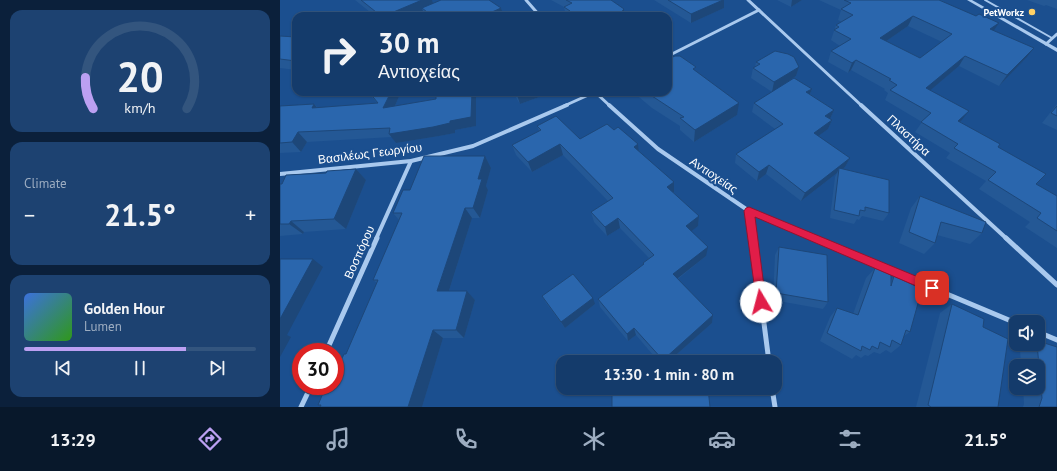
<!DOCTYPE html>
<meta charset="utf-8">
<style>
body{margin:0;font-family:"PT Sans",sans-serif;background:#1d4271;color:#f1f3f6;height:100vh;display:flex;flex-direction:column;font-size:15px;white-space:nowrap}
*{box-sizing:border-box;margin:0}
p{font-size:13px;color:#9dadc1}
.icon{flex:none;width:22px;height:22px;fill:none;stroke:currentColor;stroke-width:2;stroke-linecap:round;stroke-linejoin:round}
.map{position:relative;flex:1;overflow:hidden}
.panel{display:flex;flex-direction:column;gap:10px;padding:10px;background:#0b203b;width:280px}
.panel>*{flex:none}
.guide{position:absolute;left:12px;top:12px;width:380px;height:84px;border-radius:12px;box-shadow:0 1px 3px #0004,0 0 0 1px #33557e;background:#143b6b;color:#f1f3f6;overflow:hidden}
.buttons{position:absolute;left:729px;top:315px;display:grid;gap:8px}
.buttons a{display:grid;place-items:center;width:36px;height:36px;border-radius:8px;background:#143b6b;box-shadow:0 1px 3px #0004,0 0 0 1px #33557e;font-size:20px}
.speed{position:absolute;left:12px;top:343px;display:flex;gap:8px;font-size:20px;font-weight:700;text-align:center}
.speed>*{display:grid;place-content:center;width:52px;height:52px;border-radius:50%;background:#143b6b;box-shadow:0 1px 3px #0004,0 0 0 1px #33557e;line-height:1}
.speed .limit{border:6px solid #d22;background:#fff;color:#111}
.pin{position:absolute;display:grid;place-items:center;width:34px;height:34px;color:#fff;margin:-17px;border-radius:8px;box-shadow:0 2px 6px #0006}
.me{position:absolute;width:44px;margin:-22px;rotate:352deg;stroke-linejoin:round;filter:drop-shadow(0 0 3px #0008)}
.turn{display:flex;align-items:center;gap:14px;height:84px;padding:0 20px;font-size:18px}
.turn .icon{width:52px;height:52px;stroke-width:2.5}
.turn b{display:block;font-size:28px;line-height:34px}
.big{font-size:30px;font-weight:700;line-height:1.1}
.panel .card{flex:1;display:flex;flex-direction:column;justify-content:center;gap:6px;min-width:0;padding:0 14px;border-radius:12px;background:#1d4271}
.panel .dial{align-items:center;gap:0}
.dial svg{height:104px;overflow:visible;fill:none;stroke:#33557e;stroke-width:7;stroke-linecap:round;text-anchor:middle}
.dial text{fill:#f1f3f6;stroke:none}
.song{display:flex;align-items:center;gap:12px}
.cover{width:48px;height:48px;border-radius:6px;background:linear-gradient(135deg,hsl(220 70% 55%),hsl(110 70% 35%))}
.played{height:4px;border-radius:2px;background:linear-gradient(90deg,#bca0f2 70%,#33557e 70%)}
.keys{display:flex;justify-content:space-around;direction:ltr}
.heat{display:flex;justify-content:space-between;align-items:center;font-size:22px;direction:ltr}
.trip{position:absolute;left:276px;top:355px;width:226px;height:40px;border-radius:12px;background:#143b6b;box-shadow:0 1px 3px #0004,0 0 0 1px #33557e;font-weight:700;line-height:40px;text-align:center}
.tabs{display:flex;height:64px;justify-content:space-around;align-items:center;background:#08182b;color:#9dadc1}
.tabs .icon{width:28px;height:28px}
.tabs .on{color:#bca0f2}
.tabs b{font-size:18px;color:#f1f3f6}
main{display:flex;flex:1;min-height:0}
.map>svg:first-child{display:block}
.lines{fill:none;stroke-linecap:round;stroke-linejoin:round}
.service{stroke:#a9c9ee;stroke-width:2}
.minor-far2{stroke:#a9c9ee;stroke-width:3}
.minor-far1{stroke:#a9c9ee;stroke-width:4}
.minor{stroke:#a9c9ee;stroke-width:5}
.tertiary{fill:#a9c9ee;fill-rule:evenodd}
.wall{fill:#245895;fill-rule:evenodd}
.shaded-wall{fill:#1d4779}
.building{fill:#2a66ad;stroke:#1d4779;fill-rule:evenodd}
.route{fill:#e11d48;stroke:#92132f}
.poi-dot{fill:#ffd166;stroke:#1b4f8f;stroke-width:1.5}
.labels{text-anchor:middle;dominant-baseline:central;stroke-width:4;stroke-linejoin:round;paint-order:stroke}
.far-poi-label{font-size:10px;font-weight:bold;fill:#fff;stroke:#1b4f8f;text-anchor:end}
.street-label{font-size:12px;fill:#fff;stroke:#1b4f8f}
</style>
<main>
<section class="panel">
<div class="card dial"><svg viewBox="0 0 100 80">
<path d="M14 69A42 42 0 1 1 86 69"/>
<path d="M14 69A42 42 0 0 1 8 45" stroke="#bca0f2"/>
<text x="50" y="56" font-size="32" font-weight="700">20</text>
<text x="50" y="72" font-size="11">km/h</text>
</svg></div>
<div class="card"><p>Climate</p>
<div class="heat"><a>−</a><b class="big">21.5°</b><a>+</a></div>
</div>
<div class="card">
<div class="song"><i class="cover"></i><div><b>Golden Hour</b><p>Lumen</p></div></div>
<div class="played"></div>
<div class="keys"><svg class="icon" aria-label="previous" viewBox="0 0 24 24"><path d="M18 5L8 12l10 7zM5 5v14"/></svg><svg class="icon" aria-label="pause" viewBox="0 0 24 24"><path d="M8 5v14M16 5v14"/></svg><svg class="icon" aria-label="next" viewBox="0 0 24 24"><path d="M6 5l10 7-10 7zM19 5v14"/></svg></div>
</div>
</section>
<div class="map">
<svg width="777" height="407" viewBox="0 0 777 407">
<rect width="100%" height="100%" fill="#1b4f8f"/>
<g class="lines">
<path class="service" d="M705,0L772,38"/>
<g class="minor-far2">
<path d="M246,0L260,16"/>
<path d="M468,0L582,106"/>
<path d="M766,44L777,34"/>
<path d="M388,56L479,10"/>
<path d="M315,92L330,106"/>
<path d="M284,106L315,92"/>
</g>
<g class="minor-far1">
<path d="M329,105L378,149L469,211L535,239"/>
<path d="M581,105L727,239"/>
<path d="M0,174L131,161L193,146L287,105"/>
<path d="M469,211L473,239"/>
<path d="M96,239L131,161"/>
</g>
<g class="minor">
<path d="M473,238L489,362"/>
<path d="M533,238L736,323"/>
<path d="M726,238L777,285"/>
<path d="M758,332L777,340"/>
<path d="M46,352L97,238"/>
<path d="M492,388L495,407"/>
<path d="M21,407L31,386"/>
</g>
<path class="tertiary" d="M687,0H692L777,48V52Z"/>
</g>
<g class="wall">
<path d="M75,0H152L153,4L221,8L224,16H146L143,11L131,16H95Z"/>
<path d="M271,0H331L344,9V16H286L284,7Z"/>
<path d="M374,0H444V8L411,23Z"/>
<path d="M497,0H522L511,7Z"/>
<path d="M539,0H661L713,31L746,58L719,86L679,66L650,90L681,122L718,147L756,184L777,196V248L745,227L750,222L699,189L706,181L666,158L670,153L635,132L642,122L605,100L608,93L604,90L605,89L571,70L568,73L548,62L551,51L560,46L551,40L556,25L562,22L558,20L561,10ZM628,26L662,42L640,58L606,41Z"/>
<path d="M747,0H777V9L766,5L764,6Z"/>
<path d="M0,36L16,37V70L0,68Z"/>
<path d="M476,62L519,67L516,76L492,92L471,78L473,68H475Z"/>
<path d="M416,71L457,115L414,142L400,130V126L372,108L353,92H388Z"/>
<path d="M532,89L530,94L554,110L550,119L552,120L548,129L538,136L570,158L565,167L562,169L609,213L603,221L582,216L579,220L577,219L574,224L550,218L555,177L557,173L521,201L486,174L477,181L455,163L456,154L495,129L472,112L474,103Z"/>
<path d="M88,92H121L115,106L156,99L196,126L175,130V133L159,136L116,143L112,137L27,142L21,152L0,153V106L34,104L38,108L97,103Z"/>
<path d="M229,92H273L240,104L234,94L231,96Z"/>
<path d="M777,104V130L762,123Z"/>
<path d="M257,126L300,139L358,150L394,192V193L419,216L418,226L411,231L426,256L398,279L433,315L432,323L388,362H379L356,335L348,341L320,307L318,299L363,265V263L369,258L340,228L327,236L314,222L311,212L328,201L283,155L252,172L236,155L232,145L259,131Z"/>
<path d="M205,156L211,168L206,186L208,190L200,218H192L169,291H187L195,300L184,338H163L142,407H40V406L38,405L59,365L66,354L97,283L93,280L119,220L113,213L130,190Z"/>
<path d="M76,169L86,180L66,229L24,232L23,234L0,236V184L46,173Z"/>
<path d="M640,196L702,233L690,244L657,235L655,243L644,254L619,243L631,208Z"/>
<path d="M499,247L548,302L543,309L493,300L495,255Z"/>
<path d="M595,268L611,280L614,276L630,332L624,336L621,345L611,353L606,350L600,354L594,352L588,356L585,355L581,358L576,355L572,359L540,341L550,317L557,308L573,314L586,278Z"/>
<path d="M262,296L315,304L285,328L266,303Z"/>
<path d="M672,304L703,327L718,407H636L660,313Z"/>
<path d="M749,344H758L777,407H743L744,404L743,388H758V366H741L740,348Z"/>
</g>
<g class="shaded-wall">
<path d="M142,0H152L154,6L142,8L143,11L131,16H104Z"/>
<path d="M443,0H444V8L411,23V14Z"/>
<path d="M512,0H522L511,7Z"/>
<path d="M221,8L224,16H203Z"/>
<path d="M344,9V16H339V15Z"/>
<path d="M633,16L628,26L596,48L600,38Z"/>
<path d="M719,23L712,33L710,29Z"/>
<path d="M754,48L746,58L719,86L727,75Z"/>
<path d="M685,56L679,66L640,99L646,88Z"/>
<path d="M576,60L571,70L568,73L572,63Z"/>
<path d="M519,67L516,76L492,92L494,82Z"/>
<path d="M532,89L528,98L526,92Z"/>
<path d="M111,92H121L110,117L103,108Z"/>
<path d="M192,92H196V126L175,130V133L159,136L116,143L109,134L170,121Z"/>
<path d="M230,92H233L234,94L231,96Z"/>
<path d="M244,92H273L240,104L237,95Z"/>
<path d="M459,103L457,115L414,142L415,130Z"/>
<path d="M34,104L42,114L32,108Z"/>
<path d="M554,110L550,119L545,116Z"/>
<path d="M689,111L681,121L671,131L678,121Z"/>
<path d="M552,120L548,129L530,142L534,133Z"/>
<path d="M18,132L27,142L21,152L12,142Z"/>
<path d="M280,144L283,155L252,172L248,162Z"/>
<path d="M358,144L359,155L354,147Z"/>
<path d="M205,156L211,168L206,186L208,190L200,218L193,208L198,179Z"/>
<path d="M570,158L565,167L559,172V168L557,173L521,201L525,193Z"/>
<path d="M489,165L486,174L477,181L479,172Z"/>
<path d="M76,169L86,180L66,229L54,219Z"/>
<path d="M394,182V192L387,197V187Z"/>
<path d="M185,208L192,218L166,300L157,291Z"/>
<path d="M419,216L418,226L405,236L406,226Z"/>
<path d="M338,218L340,228L327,236L325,227Z"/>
<path d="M11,221L24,232L23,234L9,224Z"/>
<path d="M428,247L426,256L393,282V274Z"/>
<path d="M33,259L43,267L7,335L11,337L0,357V319Z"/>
<path d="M187,291L195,300L184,338L176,330Z"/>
<path d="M313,298L315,304L285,328L281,322Z"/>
<path d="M433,315L432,323L388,362H383V360Z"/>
<path d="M354,328L356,335L348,341L347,334Z"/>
<path d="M153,330L163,338L142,407H128Z"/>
</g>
<g class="building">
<path d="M81,0H142L104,16H101Z"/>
<path d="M161,0H209L221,8L203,16H152L142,8Z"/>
<path d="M286,0H331L344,9L339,15L341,16H294L288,12L290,11L284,7L292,3Z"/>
<path d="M388,0H443L411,14Z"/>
<path d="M564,0H659L696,16L699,14L719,23L710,29L754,48L727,75L685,56L646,88L689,111L678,121L720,144L718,147L766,174L756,184L777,196V231L757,218L761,213L708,180L716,172L674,148L678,144L641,122L651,113L610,90L617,85L609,80L611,79L576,60L572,63L551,51L571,39L554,30L559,27L556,25L573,15L561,9L571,3ZM633,16L672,34L640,58L600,38Z"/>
<path d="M0,36L16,37V61L0,59Z"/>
<path d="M495,51L508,54L514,57L519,67L494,82L473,68L480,64L476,62Z"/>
<path d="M395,56H400L416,67L413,69L459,103L415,130L400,118L404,117L372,96L367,92H388V59Z"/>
<path d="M514,78L532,89L526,92L554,110L545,116L552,120L534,133L570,158L525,193L489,165L479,172L456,154L503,124L474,103Z"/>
<path d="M89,92H111L103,108L156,99V94L170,92H192L191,117L170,121V123L153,127L109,134L110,128L18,132L12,142L0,143V106L34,104L32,108L98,103Z"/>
<path d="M235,92H244L237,95Z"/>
<path d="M777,106V116L771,113Z"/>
<path d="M276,116L300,139L327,124L334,130L338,127L358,144L354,147L394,182L387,187L419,216L406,226L428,247L393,274L433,315L383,360L354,328L347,334L318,299L364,264L363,263L374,255L338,218L325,227L311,212L333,198L280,144L248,162L232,145L261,130L257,126Z"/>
<path d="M144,156H205L198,179H202L193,208H185L157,291H187L176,330H153L128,407H40L41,405H38L46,386H55V366L59,365L64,354H66L98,280H93L122,213H113L123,190H130Z"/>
<path d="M559,168L609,180V213L585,207V211L580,210L579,216L554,210Z"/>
<path d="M76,169L54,219L11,221L9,224H0V184H2L6,175L46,173L47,171Z"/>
<path d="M640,196L706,222L702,233L661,222L655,243L629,232Z"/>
<path d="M499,247L547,255L548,302L496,293Z"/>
<path d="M0,259H33L0,319Z"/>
<path d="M595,268L611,275V286L614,276L642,289L630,332L626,330L621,345L612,340L610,347L600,342L598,349L592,346L590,350L582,346L581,351L547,333L557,308L578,315Z"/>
<path d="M293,274L313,298L281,322L262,296Z"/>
<path d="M672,304L704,319L703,327L728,339L718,407H651L648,405Z"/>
<path d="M758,341L777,347V407H759L762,398L757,344H758Z"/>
<path d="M396,388H428L430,407H332V392Z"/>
</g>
<path class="route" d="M469,207L655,284L657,288L655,291L652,292L648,291L475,217L486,302L485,305L481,306L477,305L464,211L466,208Z"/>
<circle class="poi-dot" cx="752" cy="12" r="4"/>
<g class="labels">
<g class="far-poi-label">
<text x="744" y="12">PetWorkz</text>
</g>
<g class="street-label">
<text transform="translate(629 135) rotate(43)">Πλαστήρα</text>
<text transform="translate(90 153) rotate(-7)">Βασιλέως Γεωργίου</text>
<text transform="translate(434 175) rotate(34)">Αντιοχείας</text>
<text transform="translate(79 252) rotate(-66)">Βοσπόρου</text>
</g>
</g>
</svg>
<div class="buttons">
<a><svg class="icon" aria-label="sound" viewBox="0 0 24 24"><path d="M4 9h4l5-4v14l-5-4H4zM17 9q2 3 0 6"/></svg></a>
<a><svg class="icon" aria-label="layers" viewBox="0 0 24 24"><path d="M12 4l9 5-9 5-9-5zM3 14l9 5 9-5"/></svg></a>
</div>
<div class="speed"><div class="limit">30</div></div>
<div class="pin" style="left:652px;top:288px;background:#d93025"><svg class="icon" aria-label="arrive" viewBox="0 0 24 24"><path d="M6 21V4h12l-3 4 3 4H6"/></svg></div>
<svg class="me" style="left:481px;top:302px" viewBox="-20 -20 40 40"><circle r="19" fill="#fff"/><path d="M0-13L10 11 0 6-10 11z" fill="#e11d48"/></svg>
<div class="trip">13:30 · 1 min · 80 m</div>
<div class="guide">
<div class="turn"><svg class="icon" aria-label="right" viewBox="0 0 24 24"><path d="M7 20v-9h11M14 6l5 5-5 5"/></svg><div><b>30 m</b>Αντιοχείας</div></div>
</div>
</div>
</main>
<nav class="tabs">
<b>13:29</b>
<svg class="icon on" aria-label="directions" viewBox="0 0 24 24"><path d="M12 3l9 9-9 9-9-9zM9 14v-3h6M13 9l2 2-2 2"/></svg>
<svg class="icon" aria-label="music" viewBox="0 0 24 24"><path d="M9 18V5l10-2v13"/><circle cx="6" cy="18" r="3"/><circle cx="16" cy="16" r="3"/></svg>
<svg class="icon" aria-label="phone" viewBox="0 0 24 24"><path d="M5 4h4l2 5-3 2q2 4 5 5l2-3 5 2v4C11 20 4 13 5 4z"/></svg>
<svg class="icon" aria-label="climate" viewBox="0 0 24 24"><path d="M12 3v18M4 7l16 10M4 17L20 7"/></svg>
<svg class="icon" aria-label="car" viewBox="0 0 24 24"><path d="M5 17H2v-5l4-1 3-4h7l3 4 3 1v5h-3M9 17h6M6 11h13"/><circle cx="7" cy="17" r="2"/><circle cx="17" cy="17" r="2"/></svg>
<svg class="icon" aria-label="filters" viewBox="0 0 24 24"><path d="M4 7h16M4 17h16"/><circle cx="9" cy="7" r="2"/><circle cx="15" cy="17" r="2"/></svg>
<b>21.5°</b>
</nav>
